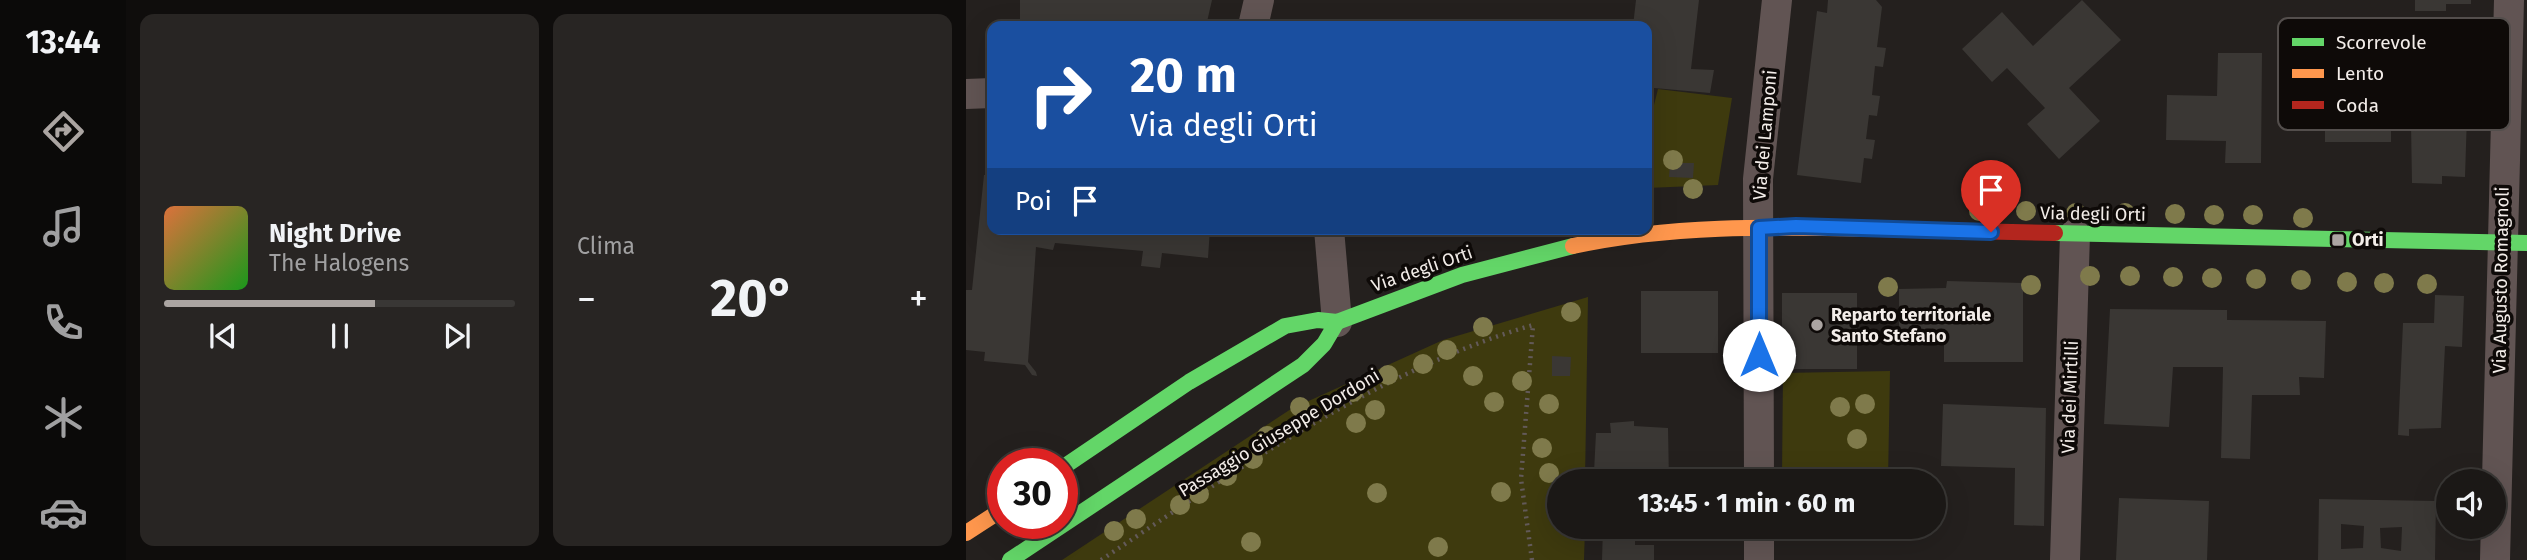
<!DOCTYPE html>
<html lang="it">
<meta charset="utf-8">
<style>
body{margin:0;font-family:"Fira Sans",sans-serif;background:#282523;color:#f1f3f6;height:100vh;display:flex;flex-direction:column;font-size:26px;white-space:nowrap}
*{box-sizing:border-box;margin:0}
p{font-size:23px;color:#a0a0a1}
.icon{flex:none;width:38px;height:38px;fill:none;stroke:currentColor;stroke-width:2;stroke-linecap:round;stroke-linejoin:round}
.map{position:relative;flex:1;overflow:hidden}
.panel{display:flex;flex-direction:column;gap:14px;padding:14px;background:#0f0d0c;width:840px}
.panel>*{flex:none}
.banner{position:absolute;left:21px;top:21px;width:665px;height:214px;border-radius:14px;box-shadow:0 7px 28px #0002,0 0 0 2px #393735;background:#1a4fa0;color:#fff;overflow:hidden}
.controls{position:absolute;left:1470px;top:469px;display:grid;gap:14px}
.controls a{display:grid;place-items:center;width:70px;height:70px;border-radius:50%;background:#1b1816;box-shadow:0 7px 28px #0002,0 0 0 2px #393735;font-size:35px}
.speed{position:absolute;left:21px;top:448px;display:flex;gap:14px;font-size:35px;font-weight:700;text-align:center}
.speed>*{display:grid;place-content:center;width:91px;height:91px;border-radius:50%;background:#1b1816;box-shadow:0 7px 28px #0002,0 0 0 2px #393735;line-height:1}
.speed .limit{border:10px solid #d22;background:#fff;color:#111}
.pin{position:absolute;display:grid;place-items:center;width:60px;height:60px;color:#fff;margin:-72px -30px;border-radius:50% 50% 50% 0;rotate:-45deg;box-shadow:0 0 7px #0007}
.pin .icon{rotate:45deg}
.me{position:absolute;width:77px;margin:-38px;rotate:0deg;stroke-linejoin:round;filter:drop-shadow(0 0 5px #0008)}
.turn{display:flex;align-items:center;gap:24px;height:147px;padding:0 28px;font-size:32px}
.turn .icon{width:91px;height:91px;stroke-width:2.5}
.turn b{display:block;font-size:49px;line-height:60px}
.then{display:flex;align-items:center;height:66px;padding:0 28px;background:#0003;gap:14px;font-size:26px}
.big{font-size:52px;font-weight:700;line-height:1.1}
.panel .card{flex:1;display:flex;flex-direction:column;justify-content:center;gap:10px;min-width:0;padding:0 24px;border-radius:14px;background:#282523}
.song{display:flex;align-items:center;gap:21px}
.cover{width:84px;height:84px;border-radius:10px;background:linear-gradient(135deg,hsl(20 70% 55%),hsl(120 70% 35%))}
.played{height:7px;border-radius:4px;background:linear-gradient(90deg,#aba5a2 60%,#393735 60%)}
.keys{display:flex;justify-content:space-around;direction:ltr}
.heat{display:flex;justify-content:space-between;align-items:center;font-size:38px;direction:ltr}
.panel .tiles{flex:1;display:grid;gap:14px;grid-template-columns:repeat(2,1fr)}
.trip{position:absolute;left:581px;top:469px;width:399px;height:70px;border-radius:35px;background:#1b1816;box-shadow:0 7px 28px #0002,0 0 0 2px #393735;font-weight:700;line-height:70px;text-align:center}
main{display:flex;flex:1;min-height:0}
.tab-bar{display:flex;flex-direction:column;width:126px;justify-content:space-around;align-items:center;background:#0b0a09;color:#a0a0a1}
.tab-bar .icon{width:49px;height:49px}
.tab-bar .selected{color:#aba5a2}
.tab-bar b{font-size:32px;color:#f1f3f6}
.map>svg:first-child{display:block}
.green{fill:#3e3a0e}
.building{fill:#3a3734;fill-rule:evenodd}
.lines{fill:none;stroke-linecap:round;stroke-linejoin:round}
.path{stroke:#635a59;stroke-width:4.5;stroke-dasharray:2 5;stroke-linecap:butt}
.street{stroke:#615453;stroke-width:30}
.fast{stroke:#63d668;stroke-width:16}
.slow{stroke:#ff974d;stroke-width:16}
.jam{stroke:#b3261e;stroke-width:16}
.tree{fill:#7f7a4b}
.route-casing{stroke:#114b97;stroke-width:18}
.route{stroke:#1a73e8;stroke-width:12}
.poi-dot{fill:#aba5a2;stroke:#0e0a08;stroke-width:2.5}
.labels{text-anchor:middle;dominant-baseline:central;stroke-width:7;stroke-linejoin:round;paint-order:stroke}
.street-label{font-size:18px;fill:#f3ede9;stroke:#0e0a08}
.poi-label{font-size:18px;font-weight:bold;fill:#f3ede9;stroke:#0e0a08;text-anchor:start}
.key{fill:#0e0a08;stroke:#534e4c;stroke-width:2}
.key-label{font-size:19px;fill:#f3ede9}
</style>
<main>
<nav class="tab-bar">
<b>13:44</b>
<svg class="icon selected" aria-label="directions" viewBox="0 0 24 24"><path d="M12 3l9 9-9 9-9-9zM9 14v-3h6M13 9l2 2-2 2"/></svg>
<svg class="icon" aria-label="music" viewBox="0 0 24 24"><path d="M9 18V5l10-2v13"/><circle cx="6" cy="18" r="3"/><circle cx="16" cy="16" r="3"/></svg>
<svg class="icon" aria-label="phone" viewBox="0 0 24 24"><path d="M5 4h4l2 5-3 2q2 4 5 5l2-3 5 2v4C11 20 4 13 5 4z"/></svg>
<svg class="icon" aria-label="climate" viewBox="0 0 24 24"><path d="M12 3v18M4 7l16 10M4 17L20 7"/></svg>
<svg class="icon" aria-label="car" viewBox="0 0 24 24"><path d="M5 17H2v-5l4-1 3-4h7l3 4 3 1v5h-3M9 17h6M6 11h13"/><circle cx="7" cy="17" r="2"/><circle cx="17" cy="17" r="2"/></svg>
</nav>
<section class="panel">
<div class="tiles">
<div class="card">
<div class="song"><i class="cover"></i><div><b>Night Drive</b><p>The Halogens</p></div></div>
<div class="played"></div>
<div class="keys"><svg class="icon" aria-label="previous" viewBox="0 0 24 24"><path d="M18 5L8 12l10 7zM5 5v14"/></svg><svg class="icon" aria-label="pause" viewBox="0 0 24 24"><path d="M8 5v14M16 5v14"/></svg><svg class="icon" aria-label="next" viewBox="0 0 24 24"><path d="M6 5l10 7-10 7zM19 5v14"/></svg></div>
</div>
<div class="card"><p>Clima</p>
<div class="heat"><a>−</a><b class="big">20°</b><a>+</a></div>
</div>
</div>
</section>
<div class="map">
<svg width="1561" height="560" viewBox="0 0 1561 560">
<rect width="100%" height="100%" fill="#24201e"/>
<g class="green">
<path d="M692,89L766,98L752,185L681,188V105H688Z"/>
<path d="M622,297L619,481H593V527H619L618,560H96L325,409L477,340Z"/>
<path d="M924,371L922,481H838V477L816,475L817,373Z"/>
</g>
<g class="building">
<path d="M54,0H246L240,26H54Z"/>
<path d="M670,0H733L725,69L748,70L744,93L688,88L687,103H681V26H667Z"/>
<path d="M862,0H910L916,7L911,47L920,48L917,67L909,66L906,95L914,96L911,116L903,115L900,139L909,140L906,159L898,158L895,183L831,175L851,11L861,13Z"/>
<path d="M1116,0L1155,40L1103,88L1134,121L1093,159L1061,124L1079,108L1041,68L1026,82L996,49L1036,12L1067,46Z"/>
<path d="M1449,0H1505V4H1480V11H1449Z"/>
<path d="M1449,44L1479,45V52L1503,53L1499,177L1476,176V184L1446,183L1445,124L1425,123V142H1359V84L1427,83V104L1447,105Z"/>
<path d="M1252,53H1296L1295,163H1259L1260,141L1200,140L1201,95L1251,96Z"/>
<path d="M704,163H728L727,178L703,177Z"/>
<path d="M18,175H26V229H244L242,258L196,253L194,268L175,266L177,251L89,243L87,250L70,247L62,362L70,372L71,376L66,375L59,365L18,361L19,352L0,350V290H6Z"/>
<path d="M981,281L1057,283V362H978V342L933,340V289L980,288Z"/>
<rect x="675" y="291" width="77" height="62"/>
<rect x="816" y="293" width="75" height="76"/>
<path d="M1469,295L1498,296L1496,347L1479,346L1475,428L1443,429V436L1432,435L1437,323H1468Z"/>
<path d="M1144,309L1261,310V320L1360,321L1358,378L1333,377L1334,395H1286L1284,459L1255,458L1257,367H1207L1203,427L1138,424Z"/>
<path d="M586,356L605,357L604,376H586Z"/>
<path d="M977,404L1080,408L1078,526L1048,525L1049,468L975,466Z"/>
<path d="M668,421V426L702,428L703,481H643V472H628L630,433H645L644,423Z"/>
<path d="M1153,498L1243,501L1241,560H1150Z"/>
<path d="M1353,499L1470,501L1469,560H1352ZM1375,524L1398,526L1397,548L1375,549ZM1436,527L1435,551L1415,548L1414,528Z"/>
<path d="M637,527H669V545H688V560H636Z"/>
</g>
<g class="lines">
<path class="path" d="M135,560C269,471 412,370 567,325L555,479L566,560"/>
<g class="street">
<path d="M287,26L293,0"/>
<path d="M0,94L26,93"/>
<path d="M363,229L371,322"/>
<path d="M793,481L792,179L811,0"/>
<path d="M793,527V560"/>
<path d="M1099,560L1109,234"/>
<path d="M1529,560L1543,0"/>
</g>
<g class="fast">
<path d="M1089,233L1561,243"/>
<path d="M96,468L223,382L319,326L352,320L371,322L496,275L607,246"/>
<path d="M44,560L337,365L358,344L371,322"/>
</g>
<g class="slow">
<path d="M607,246C708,224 811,227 914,229"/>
<path d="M0,533L37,509"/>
</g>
<path class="jam" d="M914,229L1089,233"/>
</g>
<g class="tree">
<circle cx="707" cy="160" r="10"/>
<circle cx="727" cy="189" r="10"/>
<circle cx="1013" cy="211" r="10"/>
<circle cx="1060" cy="211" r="10"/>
<circle cx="1110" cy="213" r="10"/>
<circle cx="1159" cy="213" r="10"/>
<circle cx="1209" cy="214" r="10"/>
<circle cx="1248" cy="215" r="10"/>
<circle cx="1287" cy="215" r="10"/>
<circle cx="1337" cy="218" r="10"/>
<circle cx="1124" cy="276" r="10"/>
<circle cx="1164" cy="276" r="10"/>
<circle cx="1207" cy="277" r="10"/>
<circle cx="1246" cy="278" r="10"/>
<circle cx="1290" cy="279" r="10"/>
<circle cx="1335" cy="280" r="10"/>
<circle cx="1381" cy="282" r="10"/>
<circle cx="1418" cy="283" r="10"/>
<circle cx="1461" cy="284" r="10"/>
<circle cx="1065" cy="285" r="10"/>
<circle cx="922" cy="287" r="10"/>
<circle cx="605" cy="312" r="10"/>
<circle cx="517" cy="327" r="10"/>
<circle cx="481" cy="350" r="10"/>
<circle cx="457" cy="364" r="10"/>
<circle cx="422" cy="375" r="10"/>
<circle cx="507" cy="376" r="10"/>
<circle cx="556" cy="381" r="10"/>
<circle cx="387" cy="392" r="10"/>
<circle cx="528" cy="402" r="10"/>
<circle cx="583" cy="404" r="10"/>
<circle cx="899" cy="404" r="10"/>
<circle cx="334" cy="407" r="10"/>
<circle cx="874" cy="407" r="10"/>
<circle cx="409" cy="410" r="10"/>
<circle cx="390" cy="423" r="10"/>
<circle cx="301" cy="436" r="10"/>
<circle cx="891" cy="439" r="10"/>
<circle cx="576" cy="448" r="10"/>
<circle cx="287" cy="459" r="10"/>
<circle cx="583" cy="473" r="10"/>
<circle cx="261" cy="476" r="10"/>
<circle cx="535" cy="492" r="10"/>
<circle cx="411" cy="493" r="10"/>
<circle cx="233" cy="494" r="10"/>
<circle cx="214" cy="505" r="10"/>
<circle cx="170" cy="519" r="10"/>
<circle cx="148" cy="531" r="10"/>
<circle cx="285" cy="542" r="10"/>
<circle cx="472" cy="547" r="10"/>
</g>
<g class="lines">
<defs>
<path id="route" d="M793,355V228L830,226L1025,232"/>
</defs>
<use href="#route" class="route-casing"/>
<use href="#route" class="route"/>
</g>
<g class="poi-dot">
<rect x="1365" y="233" width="14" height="14" rx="3.5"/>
<circle cx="851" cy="325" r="7"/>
</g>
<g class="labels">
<g class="street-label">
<text transform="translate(799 135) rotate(-85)">Via dei Lamponi</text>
<text transform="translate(1127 214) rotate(1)">Via degli Orti</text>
<text transform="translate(456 269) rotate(-19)">Via degli Orti</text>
<text transform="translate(1535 280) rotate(-89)">Via Augusto Romagnoli</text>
<text transform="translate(1104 397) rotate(-88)">Via dei Mirtilli</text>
<text transform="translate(313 433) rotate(-31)">Passaggio Giuseppe Dordoni</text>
</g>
<g class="poi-label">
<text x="1386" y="240">Orti</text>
<text x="865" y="315">Reparto territoriale<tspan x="865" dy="21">Santo Stefano</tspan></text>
</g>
</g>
<rect x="1312" y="18" width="232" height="112" rx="10" class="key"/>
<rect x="1326" y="38" width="32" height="8" fill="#63d668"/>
<rect x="1326" y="69" width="32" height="9" fill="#ff974d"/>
<rect x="1326" y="101" width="32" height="8" fill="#b3261e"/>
<g class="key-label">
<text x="1370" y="49">Scorrevole</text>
<text x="1370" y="80">Lento</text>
<text x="1370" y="112">Coda</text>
</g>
</svg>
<div class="controls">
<a><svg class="icon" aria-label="sound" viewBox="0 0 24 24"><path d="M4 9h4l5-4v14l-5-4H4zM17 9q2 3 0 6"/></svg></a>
</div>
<div class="speed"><div class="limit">30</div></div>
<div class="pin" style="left:1025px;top:232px;background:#d93025"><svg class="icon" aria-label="arrive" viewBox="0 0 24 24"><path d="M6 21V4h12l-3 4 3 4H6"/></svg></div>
<svg class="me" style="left:793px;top:355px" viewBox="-20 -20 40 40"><circle r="19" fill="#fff"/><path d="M0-13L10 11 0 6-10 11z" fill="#1a73e8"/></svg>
<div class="trip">13:45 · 1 min · 60 m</div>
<div class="banner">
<div class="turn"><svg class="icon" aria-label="right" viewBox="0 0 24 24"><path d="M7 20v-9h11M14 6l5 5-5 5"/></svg><div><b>20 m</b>Via degli Orti</div></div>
<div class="then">Poi<svg class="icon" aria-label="arrive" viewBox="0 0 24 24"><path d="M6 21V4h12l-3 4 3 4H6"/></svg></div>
</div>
</div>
</main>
